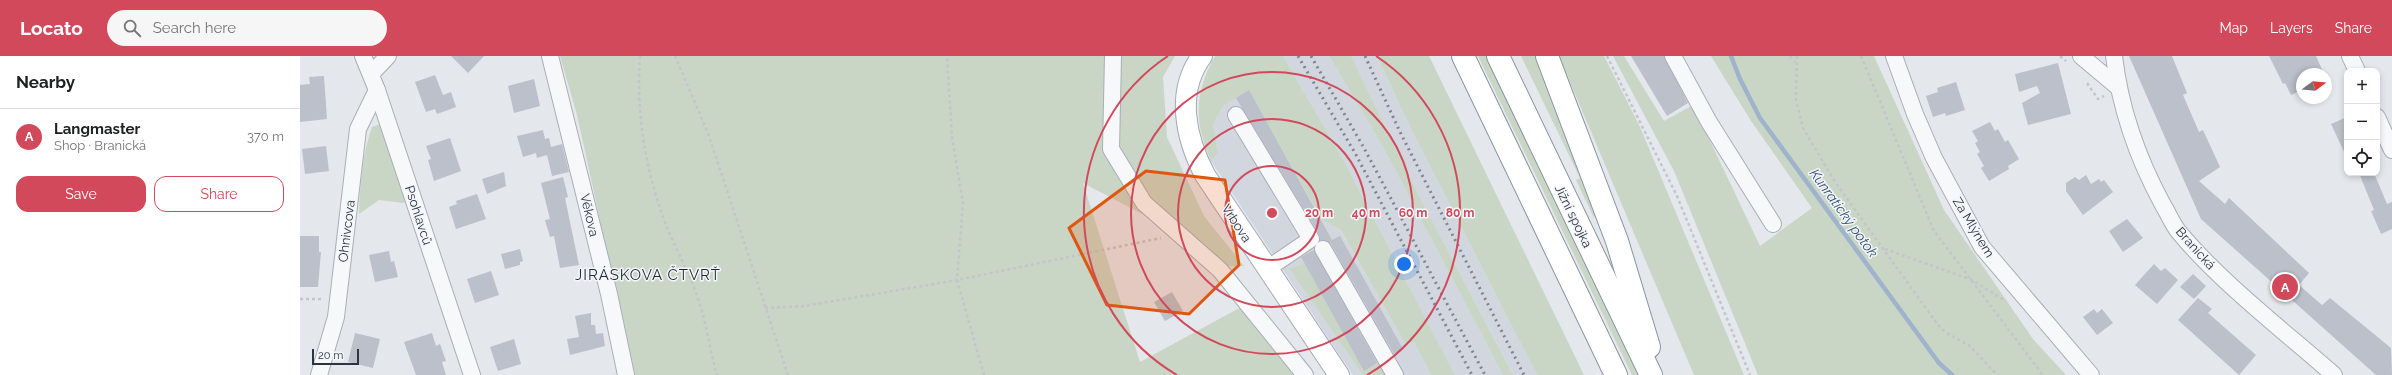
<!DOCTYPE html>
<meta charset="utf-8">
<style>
:root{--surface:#fff;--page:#f6f6f6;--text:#202124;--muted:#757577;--line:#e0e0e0;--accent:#d1495b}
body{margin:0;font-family:Raleway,sans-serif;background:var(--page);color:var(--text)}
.controls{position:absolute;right:12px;top:12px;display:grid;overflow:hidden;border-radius:8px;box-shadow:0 2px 6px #0003}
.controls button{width:36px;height:36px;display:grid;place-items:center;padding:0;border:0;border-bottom:1px solid var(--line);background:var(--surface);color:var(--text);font:20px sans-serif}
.compass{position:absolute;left:1996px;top:12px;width:36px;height:36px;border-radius:50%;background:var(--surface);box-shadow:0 2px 6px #0003;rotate:74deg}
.scale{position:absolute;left:12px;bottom:10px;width:47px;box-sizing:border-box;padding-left:4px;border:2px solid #2b3445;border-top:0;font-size:11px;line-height:14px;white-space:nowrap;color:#2b3445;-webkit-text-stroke:3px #f4f6f9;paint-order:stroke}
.you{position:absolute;left:1104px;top:208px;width:14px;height:14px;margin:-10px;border:3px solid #fff;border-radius:50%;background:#1a73e8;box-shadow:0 0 0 6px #1a73e833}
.badge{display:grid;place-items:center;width:26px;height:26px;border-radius:50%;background:var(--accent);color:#fff;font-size:13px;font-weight:700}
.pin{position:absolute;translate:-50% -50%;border:2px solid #fff;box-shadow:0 1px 4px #0006}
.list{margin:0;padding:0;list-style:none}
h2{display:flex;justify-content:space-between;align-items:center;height:52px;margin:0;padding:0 16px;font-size:17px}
h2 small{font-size:13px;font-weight:400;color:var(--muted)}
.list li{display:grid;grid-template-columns:26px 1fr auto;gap:12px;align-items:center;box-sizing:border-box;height:56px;padding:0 16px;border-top:1px solid var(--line)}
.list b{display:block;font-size:15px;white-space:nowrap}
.list p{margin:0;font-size:13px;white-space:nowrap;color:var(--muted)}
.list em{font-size:13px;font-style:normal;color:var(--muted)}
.actions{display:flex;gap:8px;padding:12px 16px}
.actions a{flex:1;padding:9px 0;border:1px solid var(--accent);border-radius:12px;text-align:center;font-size:14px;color:var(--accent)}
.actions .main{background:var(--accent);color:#fff}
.icon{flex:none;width:22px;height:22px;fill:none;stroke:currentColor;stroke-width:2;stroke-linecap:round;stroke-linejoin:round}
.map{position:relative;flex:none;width:2092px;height:319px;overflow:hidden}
header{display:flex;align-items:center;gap:24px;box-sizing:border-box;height:56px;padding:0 20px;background:var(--accent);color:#fff}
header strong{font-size:19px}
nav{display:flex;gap:22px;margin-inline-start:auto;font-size:14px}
.search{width:280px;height:36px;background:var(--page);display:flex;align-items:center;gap:10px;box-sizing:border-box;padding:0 14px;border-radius:22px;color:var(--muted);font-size:15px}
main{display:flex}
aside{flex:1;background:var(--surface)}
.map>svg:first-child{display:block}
</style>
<header>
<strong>Locato</strong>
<div class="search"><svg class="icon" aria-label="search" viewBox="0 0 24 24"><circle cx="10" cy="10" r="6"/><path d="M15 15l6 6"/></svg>Search here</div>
<nav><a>Map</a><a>Layers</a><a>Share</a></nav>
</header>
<main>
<aside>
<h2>Nearby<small></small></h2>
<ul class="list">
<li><span class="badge">A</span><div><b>Langmaster</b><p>Shop · Branická</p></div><em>370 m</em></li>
</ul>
<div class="actions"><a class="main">Save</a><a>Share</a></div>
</aside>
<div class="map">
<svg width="2092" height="319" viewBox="0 0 2092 319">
<rect width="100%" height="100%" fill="#e4e7ec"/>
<!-- built -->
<g fill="#d2d6de">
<polygon points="983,0 1029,0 1082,89 1203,319 1155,319 1043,103"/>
<polygon points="1051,0 1077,0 1110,71 1237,319 1213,319 1118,138"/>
<polygon points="949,34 1022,164 1039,172 1106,289 1114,286 1131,319 1053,319 911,105 918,97 913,68 924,49"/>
</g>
<!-- green -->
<g fill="#c9d6c5">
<polygon points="260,0 875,0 863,21 867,81 904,160 944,210 908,211 846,160 783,127 840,306 943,250 995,319 334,319 277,59"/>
<path d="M 915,0 L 983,0 L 1043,103 L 1155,319 L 1131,319 L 1114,286 L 1106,289 L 1040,173 L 1022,164 L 949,35 L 924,49 L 913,68 L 918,97 L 911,105 C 894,66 894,37 915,0 Z"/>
<polygon points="1029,0 1051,0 1118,138 1213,319 1203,319 1082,89"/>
<polygon points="1077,0 1129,0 1284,319 1237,319 1110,71"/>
<polygon points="1178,0 1187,0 1340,319 1332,319"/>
<polygon points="1221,0 1237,0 1296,156 1294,162 1276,124 1280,122"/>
<polygon points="1259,0 1304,0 1340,71 1444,319 1394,319"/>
<polygon points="1313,0 1324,0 1364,65 1393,49 1460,190 1512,152 1451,65 1411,0 1574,0 1644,154 1733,283 1766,319 1458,319 1374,115"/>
<path d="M 83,67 L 107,144 L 103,147 L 79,144 L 59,158 C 60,128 62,99 72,71 Z"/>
<polygon points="1004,207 1065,314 1080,306 1085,319 1063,319 990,213"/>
</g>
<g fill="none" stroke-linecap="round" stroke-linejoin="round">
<!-- stream -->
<polyline stroke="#9fb4cc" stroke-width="4.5" points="1431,0 1440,23 1460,62 1639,307 1652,319"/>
</g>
<!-- building -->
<g fill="#bbc0ca">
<polygon points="151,0 184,0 168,17"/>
<polygon points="1331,0 1364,0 1388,47 1367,60"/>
<polygon points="1829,0 1872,0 1887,37 1883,39 1899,76 1903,74 1920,111 1899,125 1925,148 1929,142 2009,217 1999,229 2022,249 2030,242 2091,292 2092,319 2076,319 1901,163"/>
<polygon points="1969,0 2016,0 2024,18 2002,18 2002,34 1991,39 1985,27 1983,28"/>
<polygon points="1758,7 1771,58 1728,69 1722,47 1740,37 1737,30 1719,36 1715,18"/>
<polygon points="135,19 143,39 151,36 156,51 137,58 135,53 126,56 115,26"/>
<polygon points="24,20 27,63 0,66 0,29 10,28 9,21"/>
<polygon points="234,23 240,50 214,57 208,30"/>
<polygon points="1656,26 1665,54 1646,60 1645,57 1633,61 1626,40 1638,36 1637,32"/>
<polygon points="949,34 1032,184 1040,180 1103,293 1094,298 1031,188 1027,185 1020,184 1019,178 936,42"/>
<polygon points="2047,61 2047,102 2031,68"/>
<polygon points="1690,66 1695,75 1698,73 1705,86 1708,84 1719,103 1708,110 1709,113 1689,125 1681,112 1684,110 1677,98 1680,96 1675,87 1678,85 1672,75"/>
<polygon points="243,74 245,83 249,82 251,91 262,88 269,116 252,120 247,99 237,102 236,97 223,101 217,80"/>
<polygon points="150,82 161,115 134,125 128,104 131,103 126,90"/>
<polygon points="26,90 29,115 5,118 2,93"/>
<polygon points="204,116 206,130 187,138 182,123"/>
<polygon points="2059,117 2074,117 2087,148 2092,146 2092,173 2081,178 2071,155 2074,154"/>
<polygon points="1786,119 1791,128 1799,123 1801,126 1804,124 1813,136 1783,159 1766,135 1766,127 1775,121 1779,124"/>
<polygon points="263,121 268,141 265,142 279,209 260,212 254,180 250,181 245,164 250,163 241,127"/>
<polygon points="177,138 186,163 156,173 149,151 157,148 156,145"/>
<polygon points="1827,163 1843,182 1823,196 1809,175"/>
<polygon points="0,180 19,180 19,196 21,196 18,231 0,231"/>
<polygon points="220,193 223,205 220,206 220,209 205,213 201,198"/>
<polygon points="1014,194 1077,307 1064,315 1001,201"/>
<polygon points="89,195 91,206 94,205 98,221 75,226 69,199"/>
<polygon points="1854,208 1861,215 1865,212 1878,224 1857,248 1835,229"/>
<polygon points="191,215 199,239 175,247 167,223"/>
<polygon points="1893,218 1906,230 1894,243 1880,231"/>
<polygon points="872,236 883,255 865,265 854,246"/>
<polygon points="1898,242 1912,253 1908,257 1956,299 1939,319 1878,264"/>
<polygon points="1794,253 1797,257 1802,253 1813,267 1797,279 1783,261"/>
<polygon points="291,257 291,269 295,269 296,278 303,277 305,290 270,299 267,283 279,281 275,260"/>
<polygon points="55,277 80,283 73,312 48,306"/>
<polygon points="132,277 136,290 140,288 146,305 142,306 146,319 116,319 104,286"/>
<polygon points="214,283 221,308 198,315 190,291"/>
</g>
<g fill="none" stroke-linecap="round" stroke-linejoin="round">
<!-- minor casing -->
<g stroke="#a9aeb7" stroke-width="18">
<g id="minor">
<polyline points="63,0 77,34 172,319"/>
<polyline points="250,0 309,238 326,319"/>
<polyline points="813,0 811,93 844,147 920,214 1005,319"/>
<polyline points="1373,0 1409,66 1473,168"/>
<polyline points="1594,0 1615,58 1634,102 1682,191 1791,319"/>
<polyline points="1781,0 1818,31"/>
<path d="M 1814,0 C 1820,52 1838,103 1863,149 C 1868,157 1872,167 1878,175 C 1920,226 1984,275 2034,319"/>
<polyline points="2050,0 2057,15"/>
<polyline points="71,18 88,0"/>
<polyline points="936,59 1011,183 967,213"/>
<polyline points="2077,61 2092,94"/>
<polyline points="1023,193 1095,319"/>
<polyline points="19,319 36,261 58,73 77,34"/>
</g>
</g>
<!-- major casing -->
<g stroke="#a3abb8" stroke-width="22">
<path id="major" d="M 902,0 C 875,36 886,83 905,119 L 1039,319"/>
</g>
<!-- highway casing -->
<g stroke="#8b94a3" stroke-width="24">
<g id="highway">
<polyline points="1163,0 1316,319"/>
<polyline points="1198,0 1351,319"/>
<polyline points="1247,0 1317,185 1349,291"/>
</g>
</g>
<!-- path -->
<g stroke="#c2c5cb" stroke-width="2.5" stroke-dasharray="3 3" stroke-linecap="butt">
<path d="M 340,0 C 336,56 345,111 364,164 C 373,188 386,210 395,234 C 406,262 409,291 417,319"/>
<polyline points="375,0 408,77 488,319"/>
<polyline points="1307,0 1377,140 1450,319"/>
<polyline points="1490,0 1495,6"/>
<polyline points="1497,0 1496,44 1503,72 1535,126 1638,269 1645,276 1670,290 1697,319"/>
<polyline points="1561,0 1634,175 1743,319"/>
<polyline points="1760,0 1766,5"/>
<polyline points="1787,27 1798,43 1804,40"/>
<polyline points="1585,193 1670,223 1706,245"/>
<polyline points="0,243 23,243"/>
<polyline points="465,252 504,250 657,224 663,147 652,81 647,0"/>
<polyline points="684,319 657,224 861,182"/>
</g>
<!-- minor -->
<use href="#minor" stroke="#f7f8fa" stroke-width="16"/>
<!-- major -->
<use href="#major" stroke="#fff" stroke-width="20"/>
<!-- highway -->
<use href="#highway" stroke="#fff" stroke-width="22"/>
<!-- rail -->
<g stroke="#7d8696" stroke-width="3" stroke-dasharray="2 4" stroke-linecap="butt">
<polyline points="998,0 1055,97 1172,319"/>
<polyline points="1011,0 1064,92 1185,319"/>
<polyline points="1065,0 1100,76 1224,319"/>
</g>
</g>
<!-- marked area -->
<path fill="#df570f" fill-opacity="0.2" stroke="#df570f" stroke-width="3" stroke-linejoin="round" d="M 846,115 L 925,124 L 939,209 L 889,258 L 807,249 L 769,172 Z"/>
<!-- distance rings -->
<g fill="none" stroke="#d1495b" stroke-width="2">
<circle cx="972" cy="157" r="47"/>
<circle cx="972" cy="157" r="94"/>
<circle cx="972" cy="157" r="141"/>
<path d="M877 319A188 188 0 0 1 868 0M1076 0A188 188 0 0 1 1067 319"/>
</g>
<g text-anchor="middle" stroke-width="3" stroke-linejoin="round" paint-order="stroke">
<!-- street labels -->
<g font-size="13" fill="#2b3445" stroke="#f4f6f9">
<text transform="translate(119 159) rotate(72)" y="5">Psohlavců</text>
<text transform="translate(290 159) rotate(77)" y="5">Věkova</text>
<text transform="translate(1274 160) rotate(64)" y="5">Jižní spojka</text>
<text transform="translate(937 167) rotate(57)" y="5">Vrbova</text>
<text transform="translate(1674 171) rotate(59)" y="5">Za Mlýnem</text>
<text transform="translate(46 175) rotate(-83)" y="5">Ohnivcova</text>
<text transform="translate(1896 192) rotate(48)" y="5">Branická</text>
</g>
<!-- water labels -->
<g font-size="14" font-style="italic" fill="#34527a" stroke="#f4f6f9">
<text transform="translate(1544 157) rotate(54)" y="5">Kunratický potok</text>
</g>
<!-- quarter labels -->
<g font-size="15" letter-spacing="1" fill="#1d2536" stroke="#f4f6f9">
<text x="348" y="224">JIRÁSKOVA ČTVRŤ</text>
</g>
</g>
<circle cx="972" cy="157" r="6" fill="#d1495b" stroke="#f4f6f9" stroke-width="2"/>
<g font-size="12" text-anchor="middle" font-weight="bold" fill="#d1495b" stroke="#f4f6f9" stroke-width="3" stroke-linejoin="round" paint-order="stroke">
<text x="1019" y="161">20 m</text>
<text x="1066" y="161">40 m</text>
<text x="1113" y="161">60 m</text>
<text x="1160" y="161">80 m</text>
</g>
</svg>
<div class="controls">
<button>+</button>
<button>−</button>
<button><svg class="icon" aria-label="locate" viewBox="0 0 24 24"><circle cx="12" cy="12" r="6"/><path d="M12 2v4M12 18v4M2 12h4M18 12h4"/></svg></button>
</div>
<svg class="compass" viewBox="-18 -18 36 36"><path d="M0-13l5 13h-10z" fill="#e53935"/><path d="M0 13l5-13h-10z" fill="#757577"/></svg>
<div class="scale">20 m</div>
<div class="you"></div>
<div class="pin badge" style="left:1985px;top:231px">A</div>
</div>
</main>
